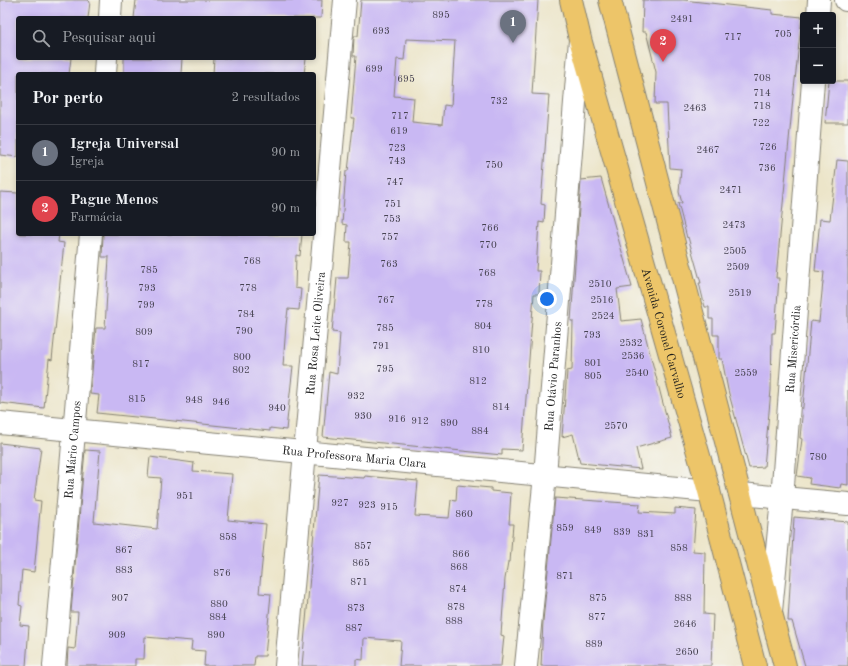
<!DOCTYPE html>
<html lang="pt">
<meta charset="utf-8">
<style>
:root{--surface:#171b24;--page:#242831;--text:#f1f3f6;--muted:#9ea1a6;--line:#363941;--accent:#c8321e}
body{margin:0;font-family:"Old Standard TT",serif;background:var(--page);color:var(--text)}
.controls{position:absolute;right:12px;top:12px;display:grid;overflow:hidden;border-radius:4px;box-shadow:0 2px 6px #0003}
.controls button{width:36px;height:36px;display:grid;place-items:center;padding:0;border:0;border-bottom:1px solid var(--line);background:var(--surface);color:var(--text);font:20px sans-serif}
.you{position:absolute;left:547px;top:299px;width:14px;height:14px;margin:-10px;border:3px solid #fff;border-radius:50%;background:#1a73e8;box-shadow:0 0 0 6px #1a73e833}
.badge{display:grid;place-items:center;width:26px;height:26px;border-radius:50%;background:var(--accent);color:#fff;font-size:13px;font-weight:700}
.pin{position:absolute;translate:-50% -33px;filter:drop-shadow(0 1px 2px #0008)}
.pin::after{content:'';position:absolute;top:21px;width:14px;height:12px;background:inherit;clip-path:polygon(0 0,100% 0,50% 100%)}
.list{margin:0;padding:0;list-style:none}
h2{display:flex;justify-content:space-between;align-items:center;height:52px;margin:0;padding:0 16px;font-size:17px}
h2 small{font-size:13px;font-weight:400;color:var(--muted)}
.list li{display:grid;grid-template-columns:26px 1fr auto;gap:12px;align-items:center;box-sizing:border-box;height:56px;padding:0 16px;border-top:1px solid var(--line)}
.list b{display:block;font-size:15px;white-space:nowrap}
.list p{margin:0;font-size:13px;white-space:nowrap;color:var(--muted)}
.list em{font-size:13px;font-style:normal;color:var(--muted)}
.icon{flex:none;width:22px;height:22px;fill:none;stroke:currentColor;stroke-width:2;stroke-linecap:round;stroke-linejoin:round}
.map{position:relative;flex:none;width:848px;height:666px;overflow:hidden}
.search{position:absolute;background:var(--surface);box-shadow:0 2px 6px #0003;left:16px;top:16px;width:300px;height:44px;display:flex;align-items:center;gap:10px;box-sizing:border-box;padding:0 14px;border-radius:4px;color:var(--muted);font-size:15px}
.panel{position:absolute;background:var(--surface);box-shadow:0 2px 6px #0003;left:16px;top:72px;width:300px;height:164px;border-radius:4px}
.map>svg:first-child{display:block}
</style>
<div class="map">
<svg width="848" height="666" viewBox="0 0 848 666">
<rect width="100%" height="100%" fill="#f6f6f2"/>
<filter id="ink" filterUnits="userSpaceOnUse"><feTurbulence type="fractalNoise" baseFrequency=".025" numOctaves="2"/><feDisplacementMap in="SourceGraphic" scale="8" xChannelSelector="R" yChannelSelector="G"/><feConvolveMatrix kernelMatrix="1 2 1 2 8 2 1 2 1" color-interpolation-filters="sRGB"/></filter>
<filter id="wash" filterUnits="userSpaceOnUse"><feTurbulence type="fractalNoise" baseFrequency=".012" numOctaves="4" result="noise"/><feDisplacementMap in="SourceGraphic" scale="16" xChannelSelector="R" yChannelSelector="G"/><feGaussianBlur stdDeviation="0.9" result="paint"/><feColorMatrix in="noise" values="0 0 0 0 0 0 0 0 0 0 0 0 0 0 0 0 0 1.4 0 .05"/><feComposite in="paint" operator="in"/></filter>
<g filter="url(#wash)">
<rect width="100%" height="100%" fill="#ece5c9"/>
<g id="blocks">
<!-- building -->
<g fill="#c9b8f3" fill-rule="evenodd">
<polygon points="0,0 88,0 90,2 88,18 18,18 18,58 71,58 69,74 18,74 18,157 0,155"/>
<polygon points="136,0 322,0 321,18 134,18"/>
<path d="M 361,0 L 538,0 L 532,94 L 549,95 L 541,204 L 545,205 L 544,223 L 539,222 L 536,271 L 540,271 L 539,294 L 534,294 L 522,450 L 502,449 L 502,455 L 323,437 L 329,372 L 337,374 L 340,333 L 332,332 L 337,278 L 348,278 L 351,242 L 346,242 L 347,225 L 342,224 L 346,171 L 348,171 L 354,118 L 351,118 L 356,56 L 353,56 L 354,36 L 358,36 ZM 406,39 L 455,41 L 451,106 L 444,105 L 442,125 L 412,122 L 414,98 L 394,96 L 397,59 L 404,60 Z"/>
<polygon points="643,0 683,0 772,10 772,14 802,17 793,98 776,278 779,278 775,333 772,333 771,390 764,467 749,468 728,390 722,359 719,359 719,335 713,335 713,319 709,319 709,307 705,307 699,283 701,283 688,237 687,238 678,203 682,203 679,192 681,169 670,168 667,104 655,104 656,72 646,32 642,32"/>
<polygon points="124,58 182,58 181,74 124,74"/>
<polygon points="214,58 306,58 304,74 213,74"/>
<polygon points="829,81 848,81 848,123 825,123"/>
<polygon points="837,160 848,161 848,485 841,484 840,488 809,484 810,478 797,476 802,439 800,438 811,321 819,322 824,272 815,271 820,219 830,220"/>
<polygon points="601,178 632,287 617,289 621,321 641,319 672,438 636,448 641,469 580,463 573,434 562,437 567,371 572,370 573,321 571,321 581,180"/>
<polygon points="0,192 18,193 18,234 59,234 58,242 64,243 52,360 49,359 44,408 0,403"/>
<polygon points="103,234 302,234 300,256 296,255 295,288 301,289 299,310 288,309 286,325 283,366 293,366 286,430 270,428 270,431 97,413 99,395 90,394 96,328 105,328 109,257 102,257"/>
<polygon points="0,443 41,448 34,500 41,501 34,572 22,570 19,605 22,606 20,625 29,626 26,666 0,666"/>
<polygon points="85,450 100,451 94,522 157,529 161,478 148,477 150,457 194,463 193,471 232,474 228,520 266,524 259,593 271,594 265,656 255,656 254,666 204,666 205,651 191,650 192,641 145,637 144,659 135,659 135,666 67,666 68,648 75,649 78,612 71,612"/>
<polygon points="319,475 364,478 365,476 418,481 415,516 449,518 451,500 456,501 457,485 491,488 491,491 511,493 509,524 513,524 510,562 508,562 505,579 501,635 504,636 501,666 399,666 401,641 364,638 363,660 356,659 356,666 302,666"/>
<polygon points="555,498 640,504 639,512 675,514 675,508 696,510 693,551 705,552 704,614 713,615 711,666 541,666 543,621"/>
<polygon points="794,517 848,522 848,666 805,666 792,621 788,621"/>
</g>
</g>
</g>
<g filter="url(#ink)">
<use href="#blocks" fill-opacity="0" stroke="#848072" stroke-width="1"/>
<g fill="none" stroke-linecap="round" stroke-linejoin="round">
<!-- minor casing -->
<g stroke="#848072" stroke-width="24">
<g id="minor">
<polyline points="818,15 819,0"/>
<polyline points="110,18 111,0"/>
<polyline points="105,74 106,58"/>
<path id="s1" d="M 0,423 L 709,491"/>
<polyline points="741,494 848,504"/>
<path id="s2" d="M 771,611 L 782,499 L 813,81"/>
<path id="s3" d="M 54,666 L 91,234"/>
<path id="s4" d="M 286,666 L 345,0"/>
<path id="s5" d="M 526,666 L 545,475 L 580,40"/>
</g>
</g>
<!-- tertiary casing -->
<g stroke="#848072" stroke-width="24">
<polyline id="tertiary" points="846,0 848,0"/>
</g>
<!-- primary casing -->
<g stroke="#848072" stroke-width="24">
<g id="primary">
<path id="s6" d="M 571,0 L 580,39 L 709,491 L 755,666"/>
<polyline points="610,0 785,666"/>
</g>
</g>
<!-- minor -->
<use href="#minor" stroke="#fff" stroke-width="22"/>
<!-- tertiary -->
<use href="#tertiary" stroke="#fff" stroke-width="22"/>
<!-- primary -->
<use href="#primary" stroke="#edc569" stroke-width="22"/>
</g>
</g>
<g text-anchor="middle" stroke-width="3" stroke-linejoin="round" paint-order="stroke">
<!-- number labels -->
<g font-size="10" fill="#474352">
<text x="441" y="18">895</text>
<text x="682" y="22">2491</text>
<text x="381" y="34">693</text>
<text x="783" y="37">705</text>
<text x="733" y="40">717</text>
<text x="374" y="72">699</text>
<text x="762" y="81">708</text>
<text x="406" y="82">695</text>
<text x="762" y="96">714</text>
<text x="499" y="104">732</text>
<text x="762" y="109">718</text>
<text x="695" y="111">2463</text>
<text x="400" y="119">717</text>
<text x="761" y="126">722</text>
<text x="399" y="134">619</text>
<text x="768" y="150">726</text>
<text x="397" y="151">723</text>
<text x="708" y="153">2467</text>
<text x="397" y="164">743</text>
<text x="494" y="168">750</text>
<text x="767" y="171">736</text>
<text x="395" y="185">747</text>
<text x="731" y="193">2471</text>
<text x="393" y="207">751</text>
<text x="392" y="222">753</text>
<text x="734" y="228">2473</text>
<text x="490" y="231">766</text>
<text x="390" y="240">757</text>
<text x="488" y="248">770</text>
<text x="735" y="254">2505</text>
<text x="252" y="264">768</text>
<text x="389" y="267">763</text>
<text x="738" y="270">2509</text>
<text x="149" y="273">785</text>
<text x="487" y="276">768</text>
<text x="600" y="287">2510</text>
<text x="147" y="291">793</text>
<text x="248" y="291">778</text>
<text x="740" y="296">2519</text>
<text x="386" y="303">767</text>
<text x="602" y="303">2516</text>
<text x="484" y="307">778</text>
<text x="146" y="308">799</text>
<text x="246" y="317">784</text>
<text x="603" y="319">2524</text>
<text x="483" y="329">804</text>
<text x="385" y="331">785</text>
<text x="244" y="334">790</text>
<text x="144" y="335">809</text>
<text x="592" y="338">793</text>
<text x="631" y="346">2532</text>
<text x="381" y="349">791</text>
<text x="481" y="353">810</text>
<text x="633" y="359">2536</text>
<text x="242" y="360">800</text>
<text x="593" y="366">801</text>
<text x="141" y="367">817</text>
<text x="385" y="372">795</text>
<text x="241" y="373">802</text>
<text x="637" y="376">2540</text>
<text x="746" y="376">2559</text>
<text x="593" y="379">805</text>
<text x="478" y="384">812</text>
<text x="356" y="399">932</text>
<text x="137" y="402">815</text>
<text x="194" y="403">948</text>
<text x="221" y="405">946</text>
<text x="501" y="410">814</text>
<text x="277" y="411">940</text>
<text x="363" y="419">930</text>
<text x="397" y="422">916</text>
<text x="420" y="424">912</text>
<text x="449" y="426">890</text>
<text x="616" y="429">2570</text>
<text x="480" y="434">884</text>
<text x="818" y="460">780</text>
<text x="185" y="499">951</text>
<text x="340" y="506">927</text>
<text x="367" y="508">923</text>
<text x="389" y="510">915</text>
<text x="464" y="517">860</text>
<text x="565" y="531">859</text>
<text x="593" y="533">849</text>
<text x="622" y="535">839</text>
<text x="646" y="537">831</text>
<text x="228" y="540">858</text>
<text x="363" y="549">857</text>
<text x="679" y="551">858</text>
<text x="124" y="553">867</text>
<text x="461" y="557">866</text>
<text x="361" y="566">865</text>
<text x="459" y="570">868</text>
<text x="124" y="573">883</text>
<text x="222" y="576">876</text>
<text x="565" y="579">871</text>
<text x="359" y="585">871</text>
<text x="458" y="592">874</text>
<text x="120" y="601">907</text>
<text x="598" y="601">875</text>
<text x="683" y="601">888</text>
<text x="219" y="607">880</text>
<text x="456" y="610">878</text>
<text x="356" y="611">873</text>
<text x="218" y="620">884</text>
<text x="597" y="620">877</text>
<text x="454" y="624">888</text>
<text x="685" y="627">2646</text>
<text x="354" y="631">887</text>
<text x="117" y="638">909</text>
<text x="216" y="638">890</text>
<text x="594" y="647">889</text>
<text x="687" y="655">2650</text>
</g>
<!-- street labels -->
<g font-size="12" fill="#1c1c1c" stroke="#f6f6f2">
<text dy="4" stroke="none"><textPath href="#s4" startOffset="334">Rua Rosa Leite Oliveira</textPath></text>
<text dy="4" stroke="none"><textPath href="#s6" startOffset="346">Avenida Coronel Carvalho</textPath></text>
<text dy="4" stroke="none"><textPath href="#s2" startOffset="263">Rua Misericórdia</textPath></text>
<text dy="4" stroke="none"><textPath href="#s5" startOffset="291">Rua Otávio Paranhos</textPath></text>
<text dy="4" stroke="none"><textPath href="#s3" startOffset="217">Rua Mário Campos</textPath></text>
<text dy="4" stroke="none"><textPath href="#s1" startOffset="356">Rua Professora Maria Clara</textPath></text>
</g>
</g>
</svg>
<div class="controls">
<button>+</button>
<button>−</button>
</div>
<div class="you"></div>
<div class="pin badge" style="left:513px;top:43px;background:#6b7280">1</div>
<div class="pin badge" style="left:663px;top:62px;background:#e0444e">2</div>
<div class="search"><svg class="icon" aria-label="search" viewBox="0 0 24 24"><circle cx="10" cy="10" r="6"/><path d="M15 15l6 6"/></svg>Pesquisar aqui</div>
<section class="panel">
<h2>Por perto<small>2 resultados</small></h2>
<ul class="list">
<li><span class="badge" style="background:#6b7280">1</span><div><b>Igreja Universal</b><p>Igreja</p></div><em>90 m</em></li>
<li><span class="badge" style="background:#e0444e">2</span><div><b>Pague Menos</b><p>Farmácia</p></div><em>90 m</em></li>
</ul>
</section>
</div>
